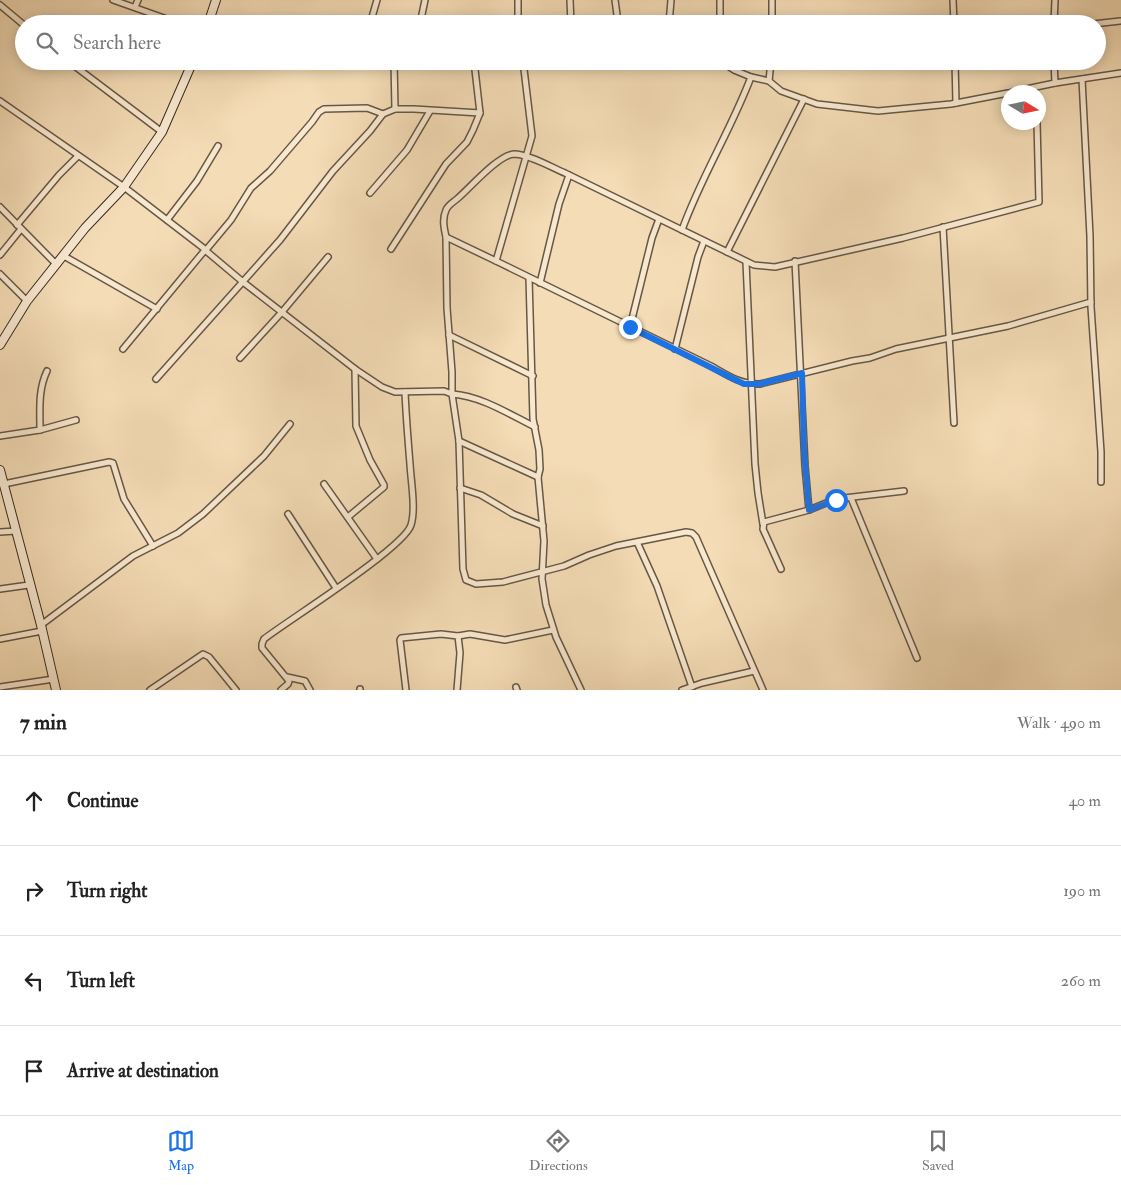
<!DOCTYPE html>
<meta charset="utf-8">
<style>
:root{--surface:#fff;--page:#f2f2f2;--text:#222;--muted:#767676;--line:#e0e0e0;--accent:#1a73e8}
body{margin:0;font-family:"IM FELL Double Pica",serif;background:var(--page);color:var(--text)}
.compass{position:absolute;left:1001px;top:85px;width:45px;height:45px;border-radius:50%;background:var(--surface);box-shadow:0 2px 12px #0003;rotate:100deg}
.stop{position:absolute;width:15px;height:15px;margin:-11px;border:4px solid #1a73e8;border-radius:50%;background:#fff}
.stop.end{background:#1a73e8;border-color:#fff;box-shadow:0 1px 5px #0008}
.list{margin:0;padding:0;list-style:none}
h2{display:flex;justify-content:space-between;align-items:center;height:65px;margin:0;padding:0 20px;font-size:21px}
h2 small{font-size:16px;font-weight:400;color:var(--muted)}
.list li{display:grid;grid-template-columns:32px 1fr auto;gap:15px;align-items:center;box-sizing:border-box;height:90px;padding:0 20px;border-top:1px solid var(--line)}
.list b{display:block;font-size:19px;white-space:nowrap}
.list em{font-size:16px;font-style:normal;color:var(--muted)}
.icon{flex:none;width:28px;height:28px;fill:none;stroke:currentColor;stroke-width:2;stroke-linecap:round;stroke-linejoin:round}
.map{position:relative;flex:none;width:1121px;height:690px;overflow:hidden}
.search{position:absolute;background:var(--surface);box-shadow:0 2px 12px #0003;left:15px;right:15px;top:15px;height:55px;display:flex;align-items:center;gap:12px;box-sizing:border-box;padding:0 18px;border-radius:28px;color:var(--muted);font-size:19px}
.sheet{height:425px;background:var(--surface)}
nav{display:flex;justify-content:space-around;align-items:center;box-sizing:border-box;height:70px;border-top:1px solid var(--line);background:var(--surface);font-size:14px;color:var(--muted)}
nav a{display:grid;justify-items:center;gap:2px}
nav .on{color:var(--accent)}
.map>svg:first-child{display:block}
</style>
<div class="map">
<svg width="1121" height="690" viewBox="0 0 1121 690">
<rect width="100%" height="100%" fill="#f4dcb6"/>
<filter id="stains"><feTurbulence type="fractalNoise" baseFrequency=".004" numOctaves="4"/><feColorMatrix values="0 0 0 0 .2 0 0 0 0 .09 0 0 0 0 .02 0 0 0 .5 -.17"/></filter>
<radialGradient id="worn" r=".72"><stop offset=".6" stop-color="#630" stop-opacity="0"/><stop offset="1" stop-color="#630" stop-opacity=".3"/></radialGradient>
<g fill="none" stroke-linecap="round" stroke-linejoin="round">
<!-- street casing -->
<g stroke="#675745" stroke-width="8">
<g id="street">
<polyline points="113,0 181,24"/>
<polyline points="518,0 518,24"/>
<polyline points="570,0 571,24"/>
<polyline points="615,0 617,15 616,24"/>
<polyline points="720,0 720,24"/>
<polyline points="953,0 954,24"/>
<polyline points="0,5 24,25"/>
<polyline points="135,7 138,0"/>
<polyline points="370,24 377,0"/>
<polyline points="420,24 425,0"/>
<polyline points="669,24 671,0"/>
<polyline points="772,24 772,0"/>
<polyline points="1054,24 1055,0"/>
<polyline points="1093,24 1120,21"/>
<polyline points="68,61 162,132"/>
<polyline points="394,61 395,109"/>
<polyline points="720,61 734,70 751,77 769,81 781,91 817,104 878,111 951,104 1008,93"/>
<polyline points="955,61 956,103"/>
<polyline points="1054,61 1055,83"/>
<polyline points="1082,79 1090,236 1091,307 1101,452 1101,482"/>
<polyline points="769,81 771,61"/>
<polyline points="1012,92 1055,83 1121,73"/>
<polyline points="0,101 124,187 206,250 205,250 243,282 355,369 382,387 395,392 444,391 452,394 452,372 447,308 446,237 496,261 532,136 523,61"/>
<polyline points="370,193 407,150 430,111"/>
<polyline points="0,207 56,264"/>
<polyline points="167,220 197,181 218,146"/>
<polyline points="17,225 59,175 78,156"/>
<polyline points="943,227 954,423"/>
<path d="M 682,230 C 701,177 731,130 751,77"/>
<path d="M 446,237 C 444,228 442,219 446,210 C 448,205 452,203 457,199 C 469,189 498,155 514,154 C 528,154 551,167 565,173 L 754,265 L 775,267 L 903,238 L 1039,202 L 1037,122"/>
<polyline points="391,249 446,164 467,142 473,130 480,113 474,61"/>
<polyline points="206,250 231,220 251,188 270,171 312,122 319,112 324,109 367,108 383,114 395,109 414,109 480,113"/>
<polyline points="727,252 804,99"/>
<polyline points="0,255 21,229"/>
<polyline points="64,256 157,309"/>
<path d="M 496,261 L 711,366 C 727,375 741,385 760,384 L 852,361 L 870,358 L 896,349 L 1008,326 L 1091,302"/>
<polyline points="795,261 805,466 809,510"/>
<polyline points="746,262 755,464 758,493 763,524"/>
<polyline points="0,274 27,301"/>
<polyline points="529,278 533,419 539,450 540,469 538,477 544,541 542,579 546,605 556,637 581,690"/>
<polyline points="540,283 559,204 569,175"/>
<polyline points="630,327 652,238 659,219"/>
<polyline points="449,335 533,376"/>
<polyline points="123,349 205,250"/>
<polyline points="675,349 698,257 704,241"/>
<polyline points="240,358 282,312 328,257"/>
<polyline points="156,379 280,240 333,171 370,131 383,114"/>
<path d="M 535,427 C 509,414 481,396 452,394 L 459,441 L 463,569 L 466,580 L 476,584 L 503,582 L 564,566 L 589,555 L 616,546 L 686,532 L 692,533 L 696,537 L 763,690"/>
<polyline points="40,430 76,420"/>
<path d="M 0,436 L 40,430 C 40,409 38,390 47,371"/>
<polyline points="459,441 538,477"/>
<polyline points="4,484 109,462 113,463 124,499 153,546"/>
<polyline points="324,484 377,559"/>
<polyline points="460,488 481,495 513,514 543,526"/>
<polyline points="851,498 917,658"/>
<polyline points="288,514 336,588"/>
<polyline points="348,517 384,487 384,485 370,460 356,426 355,369"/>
<polyline points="0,532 16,531"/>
<polyline points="637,542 657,586 692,687"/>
<polyline points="781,569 763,529 764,522 809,510 836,499 904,491"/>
<polyline points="0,589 29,585"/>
<polyline points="41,625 133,556 178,533 203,514 264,456 290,424"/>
<polyline points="458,636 470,634 505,640 553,630"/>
<polyline points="0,639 42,631"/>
<polyline points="287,677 305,681 310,690"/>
<polyline points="0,687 54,679"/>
<polyline points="516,687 517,690"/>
<polyline points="360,689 360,690"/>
<polyline points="150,690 203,654 209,657 236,690"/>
<path d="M 281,690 L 288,684 L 289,681 L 262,648 L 262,644 L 264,639 C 290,619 404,548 411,525 C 416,509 411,482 410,464 C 408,440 406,416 405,392"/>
<polyline points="406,690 400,640 401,638 441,634 458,636 460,653 457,690"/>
<polyline points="682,690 702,683 754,671"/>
</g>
</g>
<!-- secondary casing -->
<g stroke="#382b1f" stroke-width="10">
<g id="secondary">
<polyline points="208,24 216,0"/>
<polyline points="0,345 27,301 85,228 124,187 162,132 193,61"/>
<polyline points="0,470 41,625 56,690"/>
</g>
</g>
<!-- street -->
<use href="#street" stroke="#f8e8d0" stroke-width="5"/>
<!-- secondary -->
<use href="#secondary" stroke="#f8e8d0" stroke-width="8"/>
</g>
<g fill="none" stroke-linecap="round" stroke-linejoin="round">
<!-- route -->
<polyline stroke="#1a73e8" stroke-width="6" points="630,327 744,384 760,384 802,373 804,451 809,510 836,500"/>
</g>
<rect width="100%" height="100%" filter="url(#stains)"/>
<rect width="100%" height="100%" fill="url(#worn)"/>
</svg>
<svg class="compass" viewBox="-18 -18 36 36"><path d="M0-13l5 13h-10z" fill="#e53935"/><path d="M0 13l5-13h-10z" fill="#767676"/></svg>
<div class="stop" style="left:836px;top:500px"></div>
<div class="stop end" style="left:630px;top:327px"></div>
<div class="search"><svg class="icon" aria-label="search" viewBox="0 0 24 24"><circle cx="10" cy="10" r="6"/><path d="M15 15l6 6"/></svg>Search here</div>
</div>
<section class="sheet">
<h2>7 min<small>Walk · 490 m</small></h2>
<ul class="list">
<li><svg class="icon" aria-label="ahead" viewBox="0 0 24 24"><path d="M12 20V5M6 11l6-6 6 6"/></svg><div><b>Continue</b></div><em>40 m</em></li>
<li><svg class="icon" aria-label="right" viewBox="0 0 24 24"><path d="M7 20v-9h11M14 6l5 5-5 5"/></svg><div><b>Turn right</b></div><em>190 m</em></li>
<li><svg class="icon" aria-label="left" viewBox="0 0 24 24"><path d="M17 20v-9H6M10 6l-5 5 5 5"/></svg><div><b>Turn left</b></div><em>260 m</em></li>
<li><svg class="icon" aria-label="arrive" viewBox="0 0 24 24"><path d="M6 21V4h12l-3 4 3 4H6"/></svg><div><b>Arrive at destination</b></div></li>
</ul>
</section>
<nav>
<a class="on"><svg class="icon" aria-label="map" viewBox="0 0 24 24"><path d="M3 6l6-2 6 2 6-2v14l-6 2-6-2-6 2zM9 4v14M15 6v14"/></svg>Map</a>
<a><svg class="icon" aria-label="directions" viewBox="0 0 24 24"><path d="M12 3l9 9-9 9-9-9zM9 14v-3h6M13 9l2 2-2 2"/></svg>Directions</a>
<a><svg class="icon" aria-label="saved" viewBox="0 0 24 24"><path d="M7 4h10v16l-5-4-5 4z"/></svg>Saved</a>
</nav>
